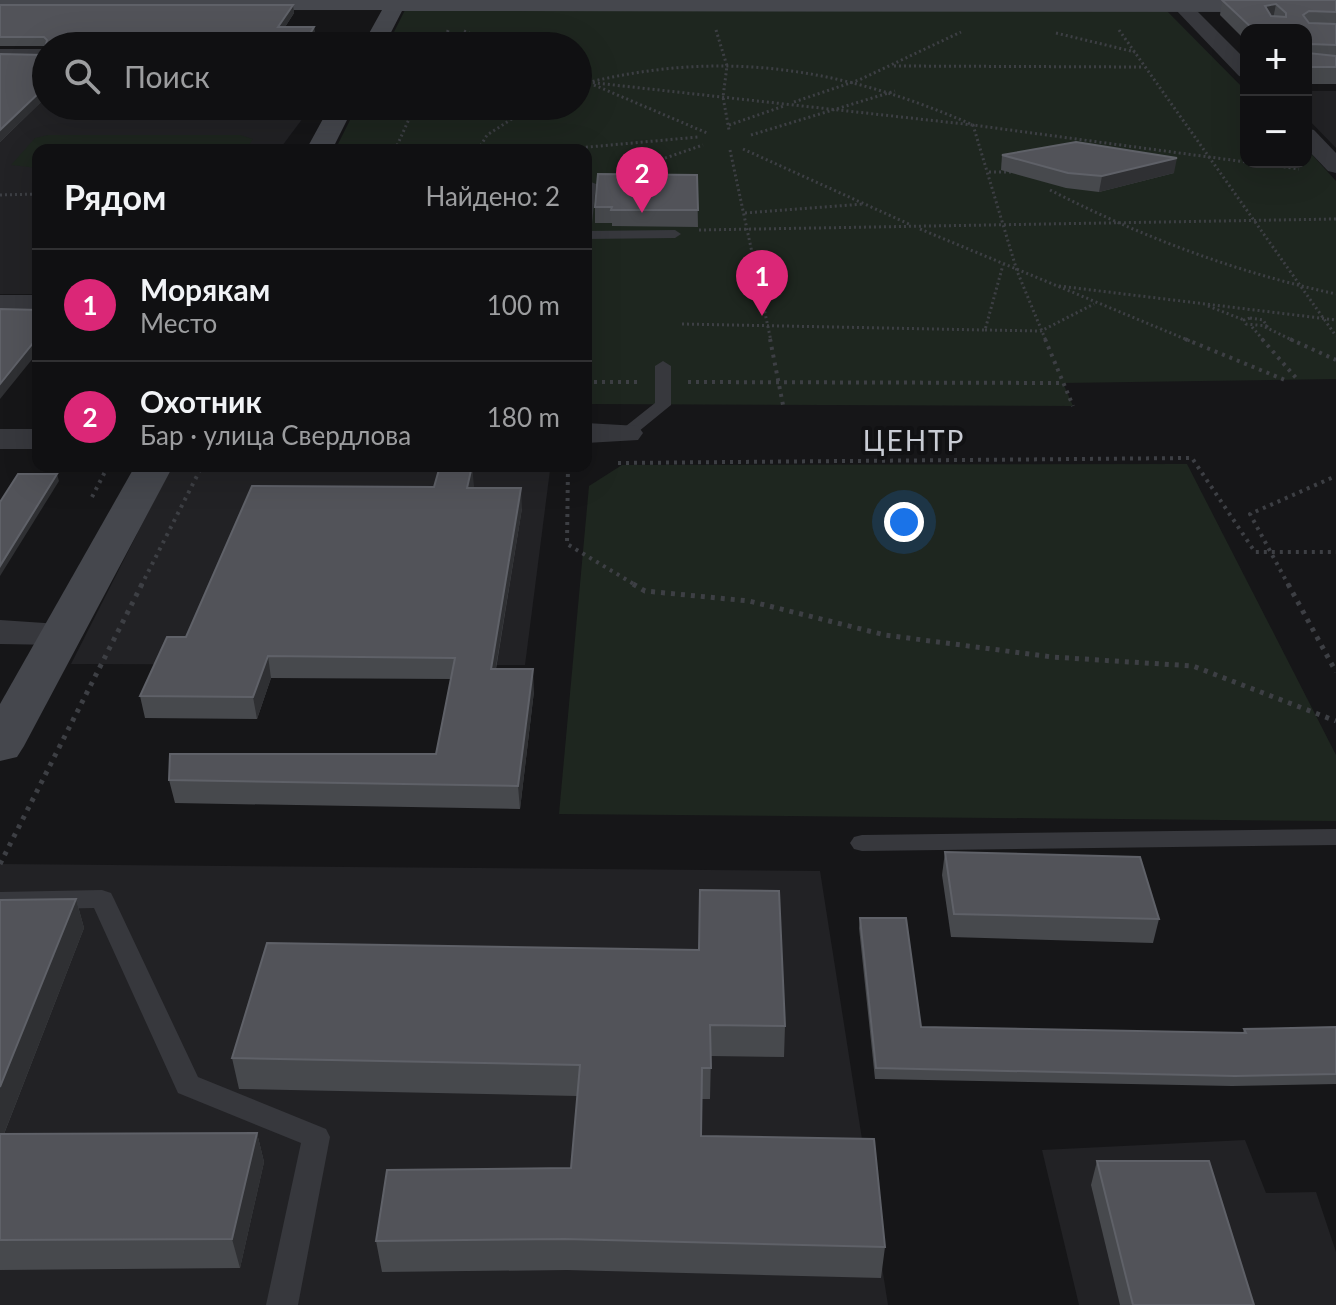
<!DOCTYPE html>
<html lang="ru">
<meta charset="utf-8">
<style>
:root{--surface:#101012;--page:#19191b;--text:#f1f3f6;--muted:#9c9d9f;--line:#303032;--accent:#db2777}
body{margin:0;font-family:Lato,sans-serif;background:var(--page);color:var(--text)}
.controls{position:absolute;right:24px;top:24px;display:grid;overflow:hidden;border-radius:16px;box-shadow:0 8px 32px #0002}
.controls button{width:72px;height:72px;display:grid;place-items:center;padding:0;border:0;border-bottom:2px solid var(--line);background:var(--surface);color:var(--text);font:40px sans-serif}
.you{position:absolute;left:904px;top:522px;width:28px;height:28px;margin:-20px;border:6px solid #fff;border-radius:50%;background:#1a73e8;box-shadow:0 0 0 12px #1a73e833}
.badge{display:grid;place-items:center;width:52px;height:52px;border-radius:50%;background:var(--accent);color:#fff;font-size:26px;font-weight:700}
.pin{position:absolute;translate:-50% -66px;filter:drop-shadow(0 2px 4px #0008)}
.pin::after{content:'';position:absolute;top:42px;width:28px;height:24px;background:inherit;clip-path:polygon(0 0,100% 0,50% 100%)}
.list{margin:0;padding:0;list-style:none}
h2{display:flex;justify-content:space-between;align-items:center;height:104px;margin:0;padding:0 32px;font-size:34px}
h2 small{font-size:26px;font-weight:400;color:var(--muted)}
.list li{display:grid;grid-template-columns:52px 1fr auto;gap:24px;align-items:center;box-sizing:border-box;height:112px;padding:0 32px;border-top:2px solid var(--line)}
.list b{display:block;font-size:30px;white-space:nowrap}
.list p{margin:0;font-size:26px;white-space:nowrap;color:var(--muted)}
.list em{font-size:26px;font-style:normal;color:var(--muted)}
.icon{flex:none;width:44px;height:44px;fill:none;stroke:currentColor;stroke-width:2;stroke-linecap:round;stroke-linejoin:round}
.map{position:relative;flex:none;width:1336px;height:1305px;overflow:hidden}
.search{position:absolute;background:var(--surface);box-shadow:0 8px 32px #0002;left:32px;top:32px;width:560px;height:88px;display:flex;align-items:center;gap:20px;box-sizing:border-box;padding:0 28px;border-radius:44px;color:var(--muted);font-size:30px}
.panel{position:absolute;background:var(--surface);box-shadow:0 8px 32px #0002;left:32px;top:144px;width:560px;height:328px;border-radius:16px}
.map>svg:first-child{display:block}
</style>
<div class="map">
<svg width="1336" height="1305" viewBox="0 0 1336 1305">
<rect width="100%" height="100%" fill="#161618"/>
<!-- built -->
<g fill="#222225">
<polygon points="0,54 46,54 46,106 312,106 279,150 38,150 38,294 0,294"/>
<polygon points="1306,91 1336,91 1336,148 1306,117"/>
<polygon points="170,469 550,470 525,665 71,664"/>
<polygon points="0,864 820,871 888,1305 0,1305"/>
<polygon points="1245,1140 1266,1193 1316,1192 1336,1252 1336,1305 1079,1305 1042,1150"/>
</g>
<!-- green -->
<g fill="#1e261f">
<polygon points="406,8 1166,10 1246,91 1246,162 1306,162 1306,148 1336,181 1336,379 1063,383 1073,406 586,404 586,150 335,150 357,106 578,106 578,46 387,46"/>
<polygon points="48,135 240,135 253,139 246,150 38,150 38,168 11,165 35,138"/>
<polygon points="1187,464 1336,755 1336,821 559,814 589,486 622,465"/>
</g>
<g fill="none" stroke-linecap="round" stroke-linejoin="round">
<!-- path-far2 -->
<g stroke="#3d3f44" stroke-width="3" stroke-dasharray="2 3" stroke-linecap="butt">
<polyline points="716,30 727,66 723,97 729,130"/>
<polyline points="1119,30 1336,336"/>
<polyline points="464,31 500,46"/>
<polyline points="1056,33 1135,52"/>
<polyline points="442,46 449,28"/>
<polyline points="894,66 1144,67"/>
<polyline points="578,81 973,125 1246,162"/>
<path d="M 578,85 C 720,48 840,67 973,125 L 1017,271 L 1046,341"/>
<polyline points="594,85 707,133"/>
<polyline points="794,102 859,80 961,32"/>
<polyline points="729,125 784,106"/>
<polyline points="751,135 895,91"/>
<polyline points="743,149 911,225"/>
<polyline points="395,150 415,106"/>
<polyline points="478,150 487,135 532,106"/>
<polyline points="556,150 698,137"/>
<polyline points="730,150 771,341"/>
<polyline points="1249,162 1299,169"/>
<polyline points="989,172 1012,172"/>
<polyline points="613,176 703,145"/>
<path d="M 1050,190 C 1142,237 1235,272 1336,294"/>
<polyline points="0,195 38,194"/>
<polyline points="745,213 864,204"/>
<polyline points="920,229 1190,341"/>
<polyline points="699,230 1336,219"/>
<polyline points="1059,286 1336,320"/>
<polyline points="1208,306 1244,320"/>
<polygon points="1250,318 1263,320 1267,326 1246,324 1244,320"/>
<polyline points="682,324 985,330 1003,265"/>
<polyline points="1252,327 1264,341"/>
<polyline points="1265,327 1294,341"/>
<polyline points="985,330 1041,331 1094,304"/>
</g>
<!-- path-far1 -->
<g stroke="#3d3f44" stroke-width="4" stroke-dasharray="3 5" stroke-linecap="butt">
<polyline points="770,339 783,405"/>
<polyline points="1045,339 1073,406"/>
<polyline points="1185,339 1285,380"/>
<polyline points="1262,339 1297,379"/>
<polyline points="1290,339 1336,360"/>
<polyline points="586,382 638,382"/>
<polyline points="688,382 1063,383"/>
<polyline points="618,463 1192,458 1255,552 1336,552"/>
<polyline points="568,466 567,544 637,586"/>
<polyline points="202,467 281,466"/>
<polyline points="92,497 108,466"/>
<polyline points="141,586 202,466"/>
<polyline points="1289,586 1250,514 1336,476"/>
</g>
<!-- path -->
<g stroke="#3d3f44" stroke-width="5" stroke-dasharray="4 6" stroke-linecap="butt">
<polyline points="633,584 645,591 749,601 885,635 1052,657 1193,666 1336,721"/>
<polyline points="1288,584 1336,672"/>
<polyline points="0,864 142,584"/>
</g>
<!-- lane -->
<g fill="#37383d" fill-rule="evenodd">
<polygon points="586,180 596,184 592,224 586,228"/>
<polygon points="586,231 675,230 681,234 675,238 586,239"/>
<polygon points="663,361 671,366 671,405 633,436 621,436 621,430 655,403 655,366"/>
<polygon points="1336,829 1336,845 862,851 854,849 850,843 854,837 862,835"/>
<polygon points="102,890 111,893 114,899 198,1077 326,1129 330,1137 298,1305 266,1305 301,1143 178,1093 94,908 0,910 0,892"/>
</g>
<!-- street -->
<g fill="#37383d" fill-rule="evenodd">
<polygon points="1182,1 1188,2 1246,60 1246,78 1239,76 1176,10 1173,6"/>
<rect x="0" y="49" width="46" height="12"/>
<polygon points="1306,128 1314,130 1336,153 1336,173 1328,171 1306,148"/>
<rect x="0" y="295" width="38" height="16"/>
<polygon points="586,423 638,426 643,433 638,440 586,443"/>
<rect x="0" y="429" width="38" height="20"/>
<polygon points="0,620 74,625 80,633 74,641 60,645 0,644"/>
</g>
<!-- secondary -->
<g fill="#45474d" fill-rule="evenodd">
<polygon points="0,0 1336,0 1336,12 402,11 384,46 362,46 382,10 0,10"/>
<polygon points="330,106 354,106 332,150 306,150"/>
<polygon points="135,466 173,466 24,746 17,757 0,761 0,704"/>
</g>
</g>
<!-- wall -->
<g fill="#47494d">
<polygon points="1222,0 1336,0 1336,84 1306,84 1306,30 1246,30 1246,41 1220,15"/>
<polygon points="0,5 293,5 294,13 285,27 314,27 315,36 46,46 46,99 44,99 0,142 0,54 44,55 46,46 0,46"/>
<polygon points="1002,155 1174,173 1099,192 1066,188 1001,170"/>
<polygon points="697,175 698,227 612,226 612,223 595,223 595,207"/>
<polygon points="472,466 473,488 522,508 496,669 534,691 520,809 175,803 169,780 436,754 451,679 271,678 257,719 145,718 140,696 434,487"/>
<polygon points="945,852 1159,919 1153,943 951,937 942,875"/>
<polygon points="76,899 84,928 4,1134 257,1133 264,1162 240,1268 0,1270 0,900"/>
<polygon points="860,918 921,1027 1243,1033 1244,1029 1336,1027 1336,1084 1232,1086 875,1079 859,928"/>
<polygon points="267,943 785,1026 784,1057 711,1056 710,1099 702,1099 701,1136 885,1247 881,1278 567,1270 382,1272 376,1241 571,1168 577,1096 239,1089 232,1058"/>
<polygon points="1097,1161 1254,1305 1120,1305 1091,1185"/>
</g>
<!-- shaded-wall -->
<g fill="#2f3033">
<polygon points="1276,4 1273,19 1262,20 1265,6"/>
<polygon points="293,5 294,13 280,35 278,27"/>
<polygon points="314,27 315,36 309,46 303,46"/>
<polygon points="42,90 44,99 0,142 0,130"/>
<polygon points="1177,158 1174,173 1099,192 1102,176"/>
<polygon points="38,337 38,352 0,399 0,384"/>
<polygon points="472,466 474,486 469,508 467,488"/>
<polygon points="57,474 59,481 0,576 0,566"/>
<polygon points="521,488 522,508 492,691 491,669"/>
<polygon points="268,656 271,678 257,719 253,697"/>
<polygon points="533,669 534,691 520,809 518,786"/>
<polygon points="76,899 84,928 0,1144 0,1087"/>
<polygon points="257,1133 264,1162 240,1268 232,1239"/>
</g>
<!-- building -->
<g fill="#525359" stroke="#5f6168" stroke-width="2" fill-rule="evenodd">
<path d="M 1222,0 L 1336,0 L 1336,12 L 1309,11 L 1303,15 L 1309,23 L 1336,24 L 1336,45 L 1310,44 L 1307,53 L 1336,56 L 1336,67 L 1306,67 L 1306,30 L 1254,30 ZM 1276,4 L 1286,13 L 1286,17 L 1271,16 L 1265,6 Z"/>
<polygon points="0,5 293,5 278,27 314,27 303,46 46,46 46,90 42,90 0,130 0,54 44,55 47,40 44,37 0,37"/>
<polygon points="1076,142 1177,158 1102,176 1068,173 1002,155"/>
<polygon points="598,174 697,175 698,210 611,210 612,207 595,207"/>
<polygon points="0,309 38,310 38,337 0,384"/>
<polygon points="440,466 472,466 467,488 521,488 491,669 533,669 518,786 169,780 170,754 436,754 455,658 268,656 253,697 140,696 167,637 186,637 252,486 434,487"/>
<polygon points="18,474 57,474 0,566 0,502"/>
<polygon points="945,852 1140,857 1159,919 954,914"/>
<polygon points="700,890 779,891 785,1026 710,1025 711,1068 702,1068 701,1136 874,1139 885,1247 565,1239 376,1241 387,1170 571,1168 580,1065 232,1058 267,943 699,950"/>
<polygon points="76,899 0,1087 0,900"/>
<polygon points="860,918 906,918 921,1027 1246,1033 1244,1029 1336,1027 1336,1074 1235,1076 876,1068"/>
<polygon points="257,1133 232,1239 0,1240 0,1134"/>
<polygon points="1097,1161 1209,1161 1254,1305 1133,1305"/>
</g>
<g text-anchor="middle" stroke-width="8" stroke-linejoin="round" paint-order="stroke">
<!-- neighbourhood labels -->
<g font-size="28" letter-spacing="2" fill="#c9ccd4" stroke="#111113">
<text x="914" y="451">ЦЕНТР</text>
</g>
</g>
</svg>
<div class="controls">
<button>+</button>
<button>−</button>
</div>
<div class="you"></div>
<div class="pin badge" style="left:762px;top:316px">1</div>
<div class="pin badge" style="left:642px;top:213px">2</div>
<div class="search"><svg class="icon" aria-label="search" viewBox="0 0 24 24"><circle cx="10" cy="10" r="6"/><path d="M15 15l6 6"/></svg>Поиск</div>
<section class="panel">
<h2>Рядом<small>Найдено: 2</small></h2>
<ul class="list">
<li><span class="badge">1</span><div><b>Морякам</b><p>Место</p></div><em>100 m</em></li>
<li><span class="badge">2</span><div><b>Охотник</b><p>Бар · улица Свердлова</p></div><em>180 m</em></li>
</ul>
</section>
</div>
